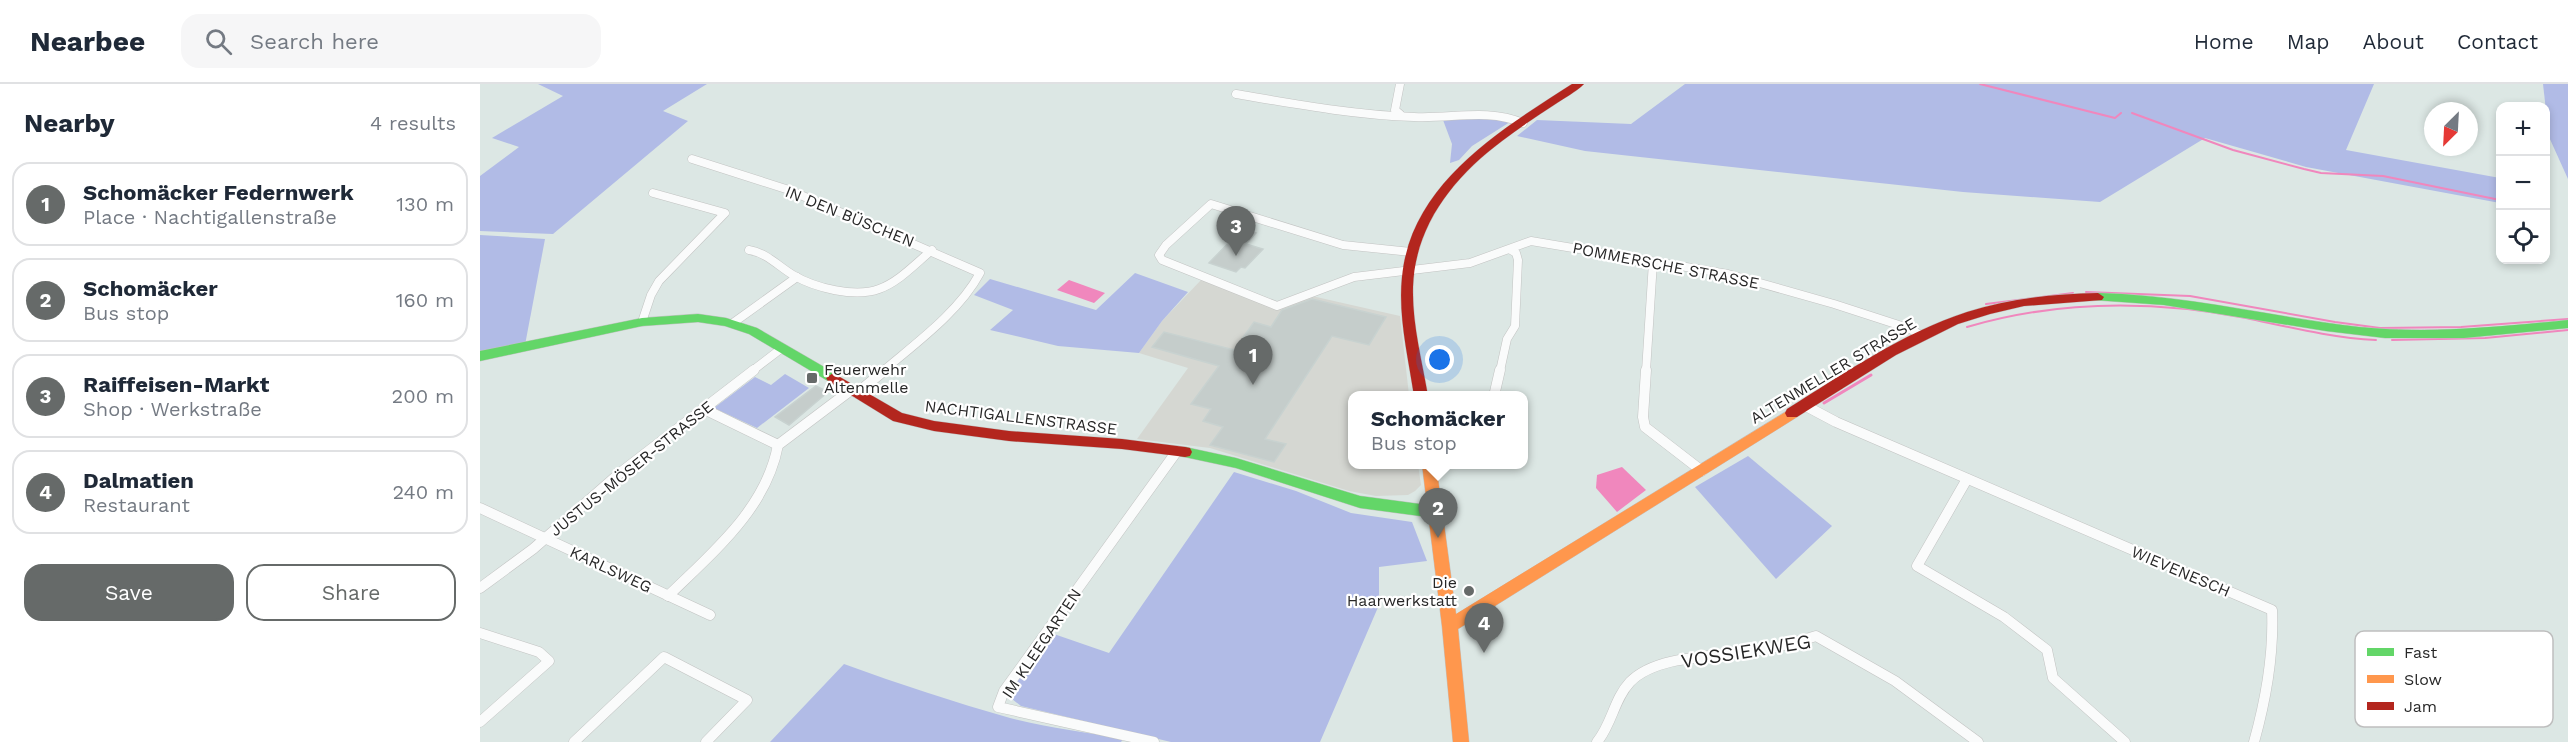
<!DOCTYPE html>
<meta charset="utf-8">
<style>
:root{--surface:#fff;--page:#f6f6f7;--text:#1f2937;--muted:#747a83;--line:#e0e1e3;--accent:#666a69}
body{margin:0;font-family:"Work Sans",sans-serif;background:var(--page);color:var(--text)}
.controls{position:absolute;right:18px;top:18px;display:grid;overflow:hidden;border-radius:12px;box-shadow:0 3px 9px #0003}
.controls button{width:54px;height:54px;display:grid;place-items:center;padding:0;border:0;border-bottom:2px solid var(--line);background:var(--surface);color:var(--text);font:30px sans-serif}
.compass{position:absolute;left:1944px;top:18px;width:54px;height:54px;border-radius:50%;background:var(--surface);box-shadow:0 3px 9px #0003;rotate:204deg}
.you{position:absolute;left:960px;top:276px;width:21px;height:21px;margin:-15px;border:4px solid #fff;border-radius:50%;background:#1a73e8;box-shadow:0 0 0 9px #1a73e833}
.badge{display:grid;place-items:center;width:39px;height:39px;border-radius:50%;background:var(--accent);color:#fff;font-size:20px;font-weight:700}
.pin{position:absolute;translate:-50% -50px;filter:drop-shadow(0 2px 3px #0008)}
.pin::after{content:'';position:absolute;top:32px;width:21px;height:18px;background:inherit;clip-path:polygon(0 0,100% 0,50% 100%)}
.popup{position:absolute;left:868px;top:307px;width:180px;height:78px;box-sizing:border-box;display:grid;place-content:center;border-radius:12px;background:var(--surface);filter:drop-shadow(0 2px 4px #0005);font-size:20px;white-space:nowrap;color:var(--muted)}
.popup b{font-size:22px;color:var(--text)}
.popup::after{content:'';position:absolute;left:50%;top:100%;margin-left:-12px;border:12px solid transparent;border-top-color:var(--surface)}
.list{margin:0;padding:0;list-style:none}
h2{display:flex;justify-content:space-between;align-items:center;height:78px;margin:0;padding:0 24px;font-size:26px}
h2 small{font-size:20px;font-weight:400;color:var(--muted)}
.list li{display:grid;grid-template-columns:39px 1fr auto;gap:18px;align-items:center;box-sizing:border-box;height:84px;margin:0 12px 12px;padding:0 12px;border:2px solid var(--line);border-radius:18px}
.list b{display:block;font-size:22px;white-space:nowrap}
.list p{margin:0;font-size:20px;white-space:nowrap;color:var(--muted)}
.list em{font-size:20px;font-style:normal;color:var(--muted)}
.actions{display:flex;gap:12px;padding:18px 24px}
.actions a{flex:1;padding:14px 0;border:2px solid var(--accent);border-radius:18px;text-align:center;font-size:21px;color:var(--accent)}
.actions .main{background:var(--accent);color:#fff}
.icon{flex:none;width:33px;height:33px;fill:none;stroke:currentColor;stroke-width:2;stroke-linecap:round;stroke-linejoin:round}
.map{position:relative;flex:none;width:2088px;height:658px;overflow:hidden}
header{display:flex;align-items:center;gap:36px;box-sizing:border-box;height:84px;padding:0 30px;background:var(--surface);border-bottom:2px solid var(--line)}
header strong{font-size:28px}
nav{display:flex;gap:33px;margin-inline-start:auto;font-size:21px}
.search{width:420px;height:54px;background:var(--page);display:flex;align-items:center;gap:15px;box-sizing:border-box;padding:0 21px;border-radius:18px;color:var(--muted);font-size:22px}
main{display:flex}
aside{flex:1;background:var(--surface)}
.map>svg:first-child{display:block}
</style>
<header>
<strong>Nearbee</strong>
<div class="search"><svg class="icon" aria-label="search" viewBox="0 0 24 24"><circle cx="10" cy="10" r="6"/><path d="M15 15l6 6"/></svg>Search here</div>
<nav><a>Home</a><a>Map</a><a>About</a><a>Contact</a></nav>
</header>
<main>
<aside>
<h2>Nearby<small>4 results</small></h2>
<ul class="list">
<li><span class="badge">1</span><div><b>Schomäcker Federnwerk</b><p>Place · Nachtigallenstraße</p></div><em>130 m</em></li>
<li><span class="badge">2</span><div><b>Schomäcker</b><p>Bus stop</p></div><em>160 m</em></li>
<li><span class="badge">3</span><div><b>Raiffeisen-Markt</b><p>Shop · Werkstraße</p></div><em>200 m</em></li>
<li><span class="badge">4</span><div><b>Dalmatien</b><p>Restaurant</p></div><em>240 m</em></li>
</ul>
<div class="actions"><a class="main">Save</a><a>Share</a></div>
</aside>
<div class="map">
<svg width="2088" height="658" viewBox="0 0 2088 658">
<rect width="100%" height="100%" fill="#dce7e4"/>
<!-- industrial -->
<polygon fill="#d5d7d2" points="721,196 800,224 832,212 920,232 929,311 872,312 872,380 938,381 941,401 935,407 928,411 896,412 869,407 730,364 657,355 708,284 659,269 682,237"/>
<!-- green -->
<g fill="#b1bbe6">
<polygon points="58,0 227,0 183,27 208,37 73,150 0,147 0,92 39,63 12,54 83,12"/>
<polygon points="1205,0 1894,0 1866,66 2020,94 2020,119 1826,83 1725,54 1620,118 1483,108 1105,67 1037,52 1057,36 1151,40"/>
<polygon points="2063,0 2088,0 2088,95 2069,53"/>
<polygon points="1020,33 1030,38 992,62 979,76 970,79 972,60 963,36"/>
<polygon points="0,151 65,155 45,261 0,270"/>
<polygon points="655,189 708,208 682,237 659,269 578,262 510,246 533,226 494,211 510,195 616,226"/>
<polygon points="305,290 329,304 277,344 234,324 275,293 291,301"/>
<polygon points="1268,372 1352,442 1296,495 1215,403"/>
<polygon points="754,388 816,407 871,429 932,438 947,477 899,483 899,521 840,658 691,658 541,622 527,611 571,549 629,569"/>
<path d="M 364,580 C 419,600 474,618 530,634 C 566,644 606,648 643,655 L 641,658 L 290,658 Z"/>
</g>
<!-- water -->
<g fill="#f087bd">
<polygon points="589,196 625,209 614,219 577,206"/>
<polygon points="1142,383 1166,406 1137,428 1116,404 1117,391"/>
</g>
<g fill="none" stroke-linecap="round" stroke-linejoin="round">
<!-- stream-far1 -->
<g stroke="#f087bd" stroke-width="2">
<polyline points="1500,0 1635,34 1641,29"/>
<polyline points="1652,29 1753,66 1824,85 1841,89 1903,92 2020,116"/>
<polyline points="1606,208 1710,212 1855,238 1900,244 1981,243 2088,235"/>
<polyline points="1506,220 1593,209"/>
<path d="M 1487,243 C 1579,216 1672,216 1766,234 C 1809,243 1852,254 1896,256"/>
<polyline points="1912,256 2005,254 2088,246"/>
</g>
<!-- stream -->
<polyline stroke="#f087bd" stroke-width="3" points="1344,319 1391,291"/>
</g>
<!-- building -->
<g fill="#c5cdcb" stroke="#c8d2d0" stroke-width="1.5">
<polygon points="762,145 776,149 766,160 783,165 765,184 761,183 756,188 729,179"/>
<polygon points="832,215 906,233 889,261 852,252 785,355 806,360 794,378 730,361 743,343 723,337 731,325 711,320 739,282 672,263 684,248 754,266 774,238 791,243 802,226"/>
<polygon points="336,302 348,308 309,341 295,333"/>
</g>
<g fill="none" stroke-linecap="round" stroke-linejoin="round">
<!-- street-far1 casing -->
<g stroke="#c2c3c2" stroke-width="9">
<g id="street-far1">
<polyline points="920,0 915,26 920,30"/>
<path d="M 756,10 C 815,20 874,31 934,33 C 972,35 1007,24 1043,39"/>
<path d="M 212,75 L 309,106 L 500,189 C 479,228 436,259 403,287"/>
<path d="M 269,166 C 287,169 298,182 313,191 C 335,204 375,214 399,205 C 419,198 436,179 452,166"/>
<polyline points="931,168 863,161 731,120 686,161 679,171 682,176 797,222 874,193 990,179 1051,157 1248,190 1354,220 1428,244 1441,251"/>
<polyline points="162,238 171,211 179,197 245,129 173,109"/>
<polyline points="253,239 317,193"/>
<polyline points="272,287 302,264"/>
<polyline points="1020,287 1027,255 1035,242 1038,176 1036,169 1031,166"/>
<polyline points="1166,287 1173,178"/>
</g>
</g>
<!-- street casing -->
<g stroke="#c2c3c2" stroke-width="11">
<g id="street">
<polyline points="1166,286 1163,333 1165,343 1222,387"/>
<polyline points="377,309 405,286"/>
<polyline points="1014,312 1020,286"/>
<path d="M 1324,321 L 1356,338 L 1792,526 C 1794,571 1786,615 1774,658"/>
<polyline points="224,325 298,361"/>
<polyline points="1487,395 1437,482 1524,533 1567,566 1573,594 1645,658"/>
<polyline points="0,424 230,531"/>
<polyline points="0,504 53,465 140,389 274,286"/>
<path d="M 188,512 C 233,468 286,425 298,361 L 371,306"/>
<polyline points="0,549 59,568 69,577 0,638"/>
<polyline points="94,658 184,573 267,616 226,658"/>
<polyline points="674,658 518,623 524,607 697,367"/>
<path d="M 1117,658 C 1132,640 1134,615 1150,598 C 1176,571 1234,573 1269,568 C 1292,565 1314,559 1336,552 L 1415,597 L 1498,658"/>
</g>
</g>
<!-- fast casing -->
<g stroke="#c2c3c2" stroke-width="1">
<g id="fast">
<path d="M 1618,209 C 1707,211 1792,233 1879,243 C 1949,250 2019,243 2088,236 L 2088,244 L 1984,254 L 1905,254 L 1846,247 L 1684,221 L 1614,216 L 1612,213 Z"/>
<polygon points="218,230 246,234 277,244 358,291 360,294 353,299 348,297 269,250 245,242 218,238 162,242 0,277 0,267 162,234"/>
<polygon points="705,363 756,374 880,412 955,422 960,424 962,428 960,432 955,434 880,424 756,384 700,372 698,368 700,364"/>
</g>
</g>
<!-- slow casing -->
<g stroke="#c2c3c2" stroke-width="1">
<polygon id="slow" points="1312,324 1319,329 1317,333 978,545 989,658 973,658 962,542 942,380 956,380 976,530"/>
</g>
<!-- jam casing -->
<g stroke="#c2c3c2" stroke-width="1">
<g id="jam">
<path d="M 1092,0 L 1104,0 C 1096,8 1084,14 1074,21 C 1057,32 1039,44 1022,57 C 974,93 935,141 933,203 C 932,240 942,276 948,312 L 934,312 C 928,272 918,232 922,193 C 931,99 1021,46 1092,0 Z"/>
<path d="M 1618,209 L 1624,213 L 1622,216 L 1544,222 L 1510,230 L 1478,240 L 1416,271 L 1317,333 L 1307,333 L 1305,329 L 1307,325 C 1365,289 1422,249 1487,228 C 1530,214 1574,210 1618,209 Z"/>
<polygon points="353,289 422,329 454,337 529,347 642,355 705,363 710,364 712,368 710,372 705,373 642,365 529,357 454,347 413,337 348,297 346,294"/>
</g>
</g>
<!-- street-far1 -->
<use href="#street-far1" stroke="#fafbfb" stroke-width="8"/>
<!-- street -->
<use href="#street" stroke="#fafbfb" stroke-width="10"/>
<!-- fast -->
<use href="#fast" fill="#63d668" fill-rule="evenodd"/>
<!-- slow -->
<use href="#slow" fill="#ff974d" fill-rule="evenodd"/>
<!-- jam -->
<use href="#jam" fill="#b3261e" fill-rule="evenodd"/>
</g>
<!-- markers -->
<g fill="#666a69" stroke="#fff" stroke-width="2">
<rect x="326" y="288" width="12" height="12" rx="3"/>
<circle cx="989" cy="507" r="6"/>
</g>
<g text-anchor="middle" stroke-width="4.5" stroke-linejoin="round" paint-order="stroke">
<!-- street labels -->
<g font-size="16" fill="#272727" stroke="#fff">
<text transform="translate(370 132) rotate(22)" y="6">IN DEN BÜSCHEN</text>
<text transform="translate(1186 181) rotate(11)" y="6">POMMERSCHE STRASSE</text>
<text transform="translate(1353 286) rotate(-31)" y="6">ALTENMELLER STRASSE</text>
<text transform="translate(541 333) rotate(7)" y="6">NACHTIGALLENSTRASSE</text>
<text transform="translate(151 384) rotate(-39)" y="6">JUSTUS-MÖSER-STRASSE</text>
<text transform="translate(131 485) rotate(25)" y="6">KARLSWEG</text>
<text transform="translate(1701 487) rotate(23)" y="6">WIEVENESCH</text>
<text transform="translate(561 559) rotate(-56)" y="6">IM KLEEGARTEN</text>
</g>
<!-- poi labels -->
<g font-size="16" fill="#272727" stroke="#fff" text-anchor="start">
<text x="344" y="291">Feuerwehr<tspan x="344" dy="18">Altenmelle</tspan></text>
<text x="977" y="504" text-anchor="end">Die<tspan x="977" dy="18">Haarwerkstatt</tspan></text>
</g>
<!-- near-street labels -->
<g font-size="20" fill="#272727" stroke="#fff">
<text transform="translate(1266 567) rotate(-9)" y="7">VOSSIEKWEG</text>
</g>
</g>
<!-- legend -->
<rect x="1875" y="547" width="198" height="96" rx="9" fill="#fff" stroke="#bebebe" stroke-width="1.5"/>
<rect x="1887" y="564" width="27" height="8" fill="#63d668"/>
<rect x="1887" y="591" width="27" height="8" fill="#ff974d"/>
<rect x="1887" y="618" width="27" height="8" fill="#b3261e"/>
<g font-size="16" fill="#272727">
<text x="1924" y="574">Fast</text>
<text x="1924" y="601">Slow</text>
<text x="1924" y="628">Jam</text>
</g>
</svg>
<div class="controls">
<button>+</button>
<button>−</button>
<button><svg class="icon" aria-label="locate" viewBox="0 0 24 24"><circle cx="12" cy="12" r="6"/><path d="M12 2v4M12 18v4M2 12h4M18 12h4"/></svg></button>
</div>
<svg class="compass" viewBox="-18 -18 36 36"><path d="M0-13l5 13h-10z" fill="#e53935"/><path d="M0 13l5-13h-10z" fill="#747a83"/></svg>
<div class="you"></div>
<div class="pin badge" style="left:773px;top:301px">1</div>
<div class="pin badge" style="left:958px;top:454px">2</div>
<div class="popup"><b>Schomäcker</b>Bus stop</div>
<div class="pin badge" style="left:756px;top:172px">3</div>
<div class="pin badge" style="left:1004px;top:569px">4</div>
</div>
</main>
